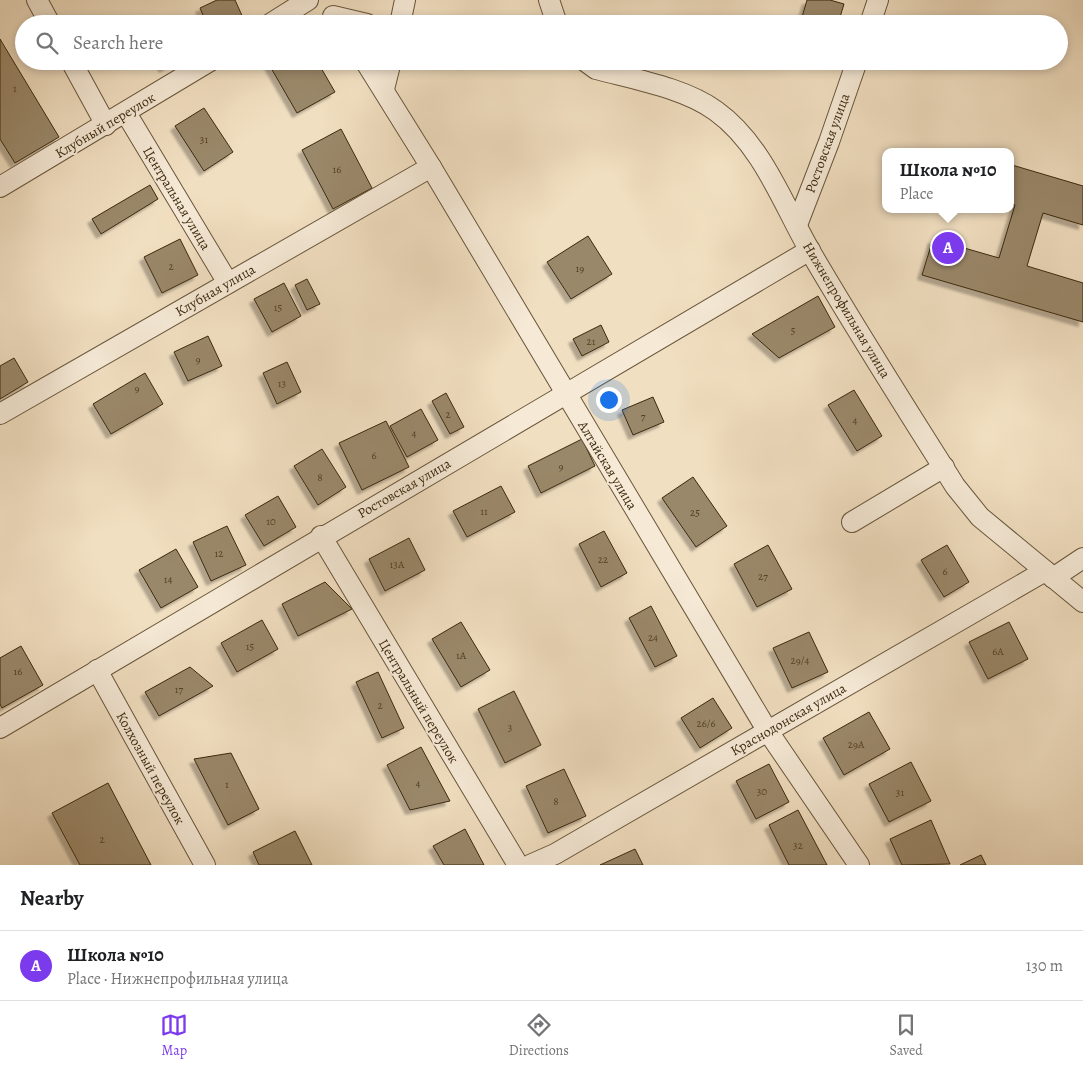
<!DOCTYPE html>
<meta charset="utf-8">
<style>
:root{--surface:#fff;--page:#f2f2f2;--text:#202124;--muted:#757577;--line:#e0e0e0;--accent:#7c3aed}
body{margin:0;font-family:Alegreya,serif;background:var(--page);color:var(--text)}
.you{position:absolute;left:608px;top:399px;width:18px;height:18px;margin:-12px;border:4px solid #fff;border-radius:50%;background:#1a73e8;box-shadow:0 0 0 8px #1a73e833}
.badge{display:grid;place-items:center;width:32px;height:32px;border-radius:50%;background:var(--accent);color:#fff;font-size:16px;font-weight:700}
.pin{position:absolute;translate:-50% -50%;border:2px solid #fff;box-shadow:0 1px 5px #0006}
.popup{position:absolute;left:882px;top:148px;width:132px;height:65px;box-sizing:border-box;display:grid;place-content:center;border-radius:10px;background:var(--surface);filter:drop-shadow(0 1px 4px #0005);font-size:16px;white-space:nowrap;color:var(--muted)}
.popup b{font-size:19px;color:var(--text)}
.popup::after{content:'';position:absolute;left:50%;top:100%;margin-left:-10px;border:10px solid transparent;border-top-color:var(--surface)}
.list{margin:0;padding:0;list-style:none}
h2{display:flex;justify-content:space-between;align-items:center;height:65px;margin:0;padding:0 20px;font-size:21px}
h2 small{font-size:16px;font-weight:400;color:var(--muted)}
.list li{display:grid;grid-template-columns:32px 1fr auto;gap:15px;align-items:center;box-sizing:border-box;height:70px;padding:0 20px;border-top:1px solid var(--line)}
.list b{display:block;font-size:19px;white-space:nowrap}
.list p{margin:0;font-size:16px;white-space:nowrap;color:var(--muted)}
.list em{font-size:16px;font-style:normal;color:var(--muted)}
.icon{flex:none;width:28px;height:28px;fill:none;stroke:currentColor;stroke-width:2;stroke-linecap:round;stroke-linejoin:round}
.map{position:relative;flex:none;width:1083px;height:865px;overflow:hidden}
.search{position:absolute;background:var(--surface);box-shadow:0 2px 8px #0003;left:15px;right:15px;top:15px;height:55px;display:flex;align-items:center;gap:12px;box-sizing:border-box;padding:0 18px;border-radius:28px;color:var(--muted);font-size:19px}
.sheet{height:135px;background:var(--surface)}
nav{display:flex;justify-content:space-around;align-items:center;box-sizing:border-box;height:70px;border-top:1px solid var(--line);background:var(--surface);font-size:14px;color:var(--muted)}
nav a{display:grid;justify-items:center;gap:2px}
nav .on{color:var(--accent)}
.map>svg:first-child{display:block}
</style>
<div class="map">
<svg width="1083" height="865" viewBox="0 0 1083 865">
<defs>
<filter id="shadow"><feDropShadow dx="-4.5" dy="4.5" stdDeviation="1" flood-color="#0004"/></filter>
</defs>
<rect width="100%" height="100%" fill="#f1dfc1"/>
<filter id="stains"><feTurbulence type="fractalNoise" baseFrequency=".004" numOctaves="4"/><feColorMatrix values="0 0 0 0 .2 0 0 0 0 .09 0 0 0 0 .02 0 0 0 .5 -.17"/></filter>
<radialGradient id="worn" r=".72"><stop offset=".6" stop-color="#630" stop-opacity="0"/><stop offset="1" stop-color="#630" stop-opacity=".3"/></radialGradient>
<!-- building -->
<g fill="#9a886b" stroke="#3c290e" filter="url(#shadow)">
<polygon points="217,0 235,0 244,20 235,24 207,24 200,8"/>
<polygon points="807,0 830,0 844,4 838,24 800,24"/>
<polygon points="0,39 59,137 15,163 0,139"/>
<polygon points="160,61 175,61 164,68"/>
<polygon points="267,61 317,61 335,92 297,113"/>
<polygon points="204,108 233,152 204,171 175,126"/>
<polygon points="341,129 372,188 333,209 302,150"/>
<polygon points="1012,165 1083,186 1083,225 1043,213 1027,266 1083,283 1083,322 922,275 933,239 999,258 1015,205 1010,203"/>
<polygon points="150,185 158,199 101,234 92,219"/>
<polygon points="588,236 612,274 571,299 547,262"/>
<polygon points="180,239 198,275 162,293 144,257"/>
<polygon points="307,279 320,304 307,310 295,285"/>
<polygon points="284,283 301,316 272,332 254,299"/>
<polygon points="818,296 835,327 779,358 752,334"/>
<polygon points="601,325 609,342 582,356 573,339"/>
<polygon points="208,336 222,366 188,381 174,352"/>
<polygon points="14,358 28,382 0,399 0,366"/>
<polygon points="287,362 301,392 277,404 263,373"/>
<polygon points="145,373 163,404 111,434 93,404"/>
<polygon points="854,390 882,436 857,451 828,405"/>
<polygon points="446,393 464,427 450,434 432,401"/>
<polygon points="653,397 664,422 633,435 622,410"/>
<polygon points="421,409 438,440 407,457 390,426"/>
<polygon points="386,421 409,467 362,490 339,443"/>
<polygon points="582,439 595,466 541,493 528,466"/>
<polygon points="322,449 346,487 318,505 294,466"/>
<polygon points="693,477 727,526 696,547 662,498"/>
<polygon points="501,486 515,512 467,537 453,511"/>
<polygon points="278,496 296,527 264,546 245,515"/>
<polygon points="227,526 246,565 211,581 193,542"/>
<polygon points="604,531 627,573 601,587 579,544"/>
<polygon points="409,538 425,570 385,591 369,559"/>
<polygon points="768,545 792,589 757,607 734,564"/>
<polygon points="947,545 969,582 944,597 921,560"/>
<polygon points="176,549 198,587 161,608 139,570"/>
<polygon points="325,582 352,609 298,636 282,604"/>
<polygon points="651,606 677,656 655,667 629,618"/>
<polygon points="262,620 278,649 237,672 221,643"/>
<polygon points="461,622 490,670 461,687 432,639"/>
<polygon points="1009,622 1028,659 988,679 969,642"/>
<polygon points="809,632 828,672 792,688 773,648"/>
<polygon points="21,646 43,685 2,708 0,704 0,658"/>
<polygon points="190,667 213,686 159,716 145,692"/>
<polygon points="378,672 404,728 382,738 356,682"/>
<polygon points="514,691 541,745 505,763 478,709"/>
<polygon points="713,698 732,728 700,748 681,718"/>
<polygon points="869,712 890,749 844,775 823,738"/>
<polygon points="421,747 450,801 410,810 387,765"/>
<polygon points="231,753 259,809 228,825 194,759"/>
<polygon points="911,762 931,801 889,822 869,784"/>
<polygon points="769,764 789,802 756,819 736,781"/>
<polygon points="564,769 586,816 548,833 526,786"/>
<polygon points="108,783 151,865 80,865 52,813"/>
<polygon points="798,810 827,865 789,865 769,825"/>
<polygon points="931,820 950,864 902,865 890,839"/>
<polygon points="465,829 484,865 444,865 433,846"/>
<polygon points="295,831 312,865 259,865 253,852"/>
<polygon points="635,849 643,865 600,865"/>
<polygon points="981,855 986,865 960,865"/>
</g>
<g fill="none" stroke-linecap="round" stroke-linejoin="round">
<!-- minor casing -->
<g stroke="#69563b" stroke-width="22">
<g id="minor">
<polyline points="37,0 50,24"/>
<polyline points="549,0 557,24"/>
<polyline points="333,16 367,24"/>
<polyline points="270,24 308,0"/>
<polyline points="400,24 405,0"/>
<polyline points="870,24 878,0"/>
<polyline points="71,61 106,125"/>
<polyline points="365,61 431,167 767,730 859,865"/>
<path d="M 585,61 L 596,69 C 633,79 685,88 716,111 C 762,144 783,204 810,251 C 856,330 906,408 955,486 L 980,517 L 1083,602"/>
<polyline points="384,89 391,61"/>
<polyline points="126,113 228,283"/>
<polyline points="0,187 210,61"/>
<polyline points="797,225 829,142 857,61"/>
<polyline points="0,414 431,167"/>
<polyline points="852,522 944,467"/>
<polyline points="321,536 518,865"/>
<polyline points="1053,578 1083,558"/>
<polyline points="97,670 205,865"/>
<polyline points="0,728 810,250"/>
<polyline points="530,865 555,854 1045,571"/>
</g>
</g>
<!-- minor -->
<use href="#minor" stroke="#f6ead7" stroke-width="20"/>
</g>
<g text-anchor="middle" stroke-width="4" stroke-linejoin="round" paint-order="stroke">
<!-- number labels -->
<g font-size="11" fill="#544125">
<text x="15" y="92">1</text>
<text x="204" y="143">31</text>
<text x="337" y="173">16</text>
<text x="171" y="270">2</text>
<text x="580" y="272">19</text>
<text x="278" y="311">15</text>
<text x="793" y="334">5</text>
<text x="591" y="345">21</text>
<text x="198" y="363">9</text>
<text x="282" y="387">13</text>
<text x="137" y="392">9</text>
<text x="448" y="418">2</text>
<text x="643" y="420">7</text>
<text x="855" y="424">4</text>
<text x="414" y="437">4</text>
<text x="374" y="459">6</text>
<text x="561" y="470">9</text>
<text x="320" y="481">8</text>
<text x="484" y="515">11</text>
<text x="695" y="516">25</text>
<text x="271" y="525">10</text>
<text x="219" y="557">12</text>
<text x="603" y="563">22</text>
<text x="397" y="568">13А</text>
<text x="945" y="575">6</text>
<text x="763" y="580">27</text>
<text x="168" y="583">14</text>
<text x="653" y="641">24</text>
<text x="250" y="650">15</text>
<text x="998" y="655">6А</text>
<text x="461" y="659">1А</text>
<text x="800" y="664">29/4</text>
<text x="18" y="675">16</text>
<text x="179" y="693">17</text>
<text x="380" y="709">2</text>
<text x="706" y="727">26/6</text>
<text x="510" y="731">3</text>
<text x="856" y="748">29А</text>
<text x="418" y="787">4</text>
<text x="227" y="788">1</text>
<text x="762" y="795">30</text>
<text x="900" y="796">31</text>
<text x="556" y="805">8</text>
<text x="102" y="843">2</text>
<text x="798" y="849">32</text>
</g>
<!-- street labels -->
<g font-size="14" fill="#3c290e" stroke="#f6ead7">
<text transform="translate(105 125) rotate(-31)" y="5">Клубный переулок</text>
<text transform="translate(827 143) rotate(-70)" y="5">Ростовская улица</text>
<text transform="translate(177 198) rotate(59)" y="5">Центральная улица</text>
<text transform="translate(215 290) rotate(-30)" y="5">Клубная улица</text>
<text transform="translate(847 310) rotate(59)" y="5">Нижнепрофильная улица</text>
<text transform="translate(608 465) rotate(59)" y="5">Алтайская улица</text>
<text transform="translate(404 488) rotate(-30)" y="5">Ростовская улица</text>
<text transform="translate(419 701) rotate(59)" y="5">Центральный переулок</text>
<text transform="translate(788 719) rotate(-30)" y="5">Краснодонская улица</text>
<text transform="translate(151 768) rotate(61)" y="5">Колхозный переулок</text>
</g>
</g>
<rect width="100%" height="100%" filter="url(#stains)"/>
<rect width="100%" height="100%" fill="url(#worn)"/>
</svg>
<div class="you"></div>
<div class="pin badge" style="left:948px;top:248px">A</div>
<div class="popup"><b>Школа №10</b>Place</div>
<div class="search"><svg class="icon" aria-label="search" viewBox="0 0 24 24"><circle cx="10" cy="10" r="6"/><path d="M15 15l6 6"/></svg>Search here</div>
</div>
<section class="sheet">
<h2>Nearby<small></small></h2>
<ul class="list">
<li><span class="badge">A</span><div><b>Школа №10</b><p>Place · Нижнепрофильная улица</p></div><em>130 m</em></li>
</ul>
</section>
<nav>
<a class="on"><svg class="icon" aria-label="map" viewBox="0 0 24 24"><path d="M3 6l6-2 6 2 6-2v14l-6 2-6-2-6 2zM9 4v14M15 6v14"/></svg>Map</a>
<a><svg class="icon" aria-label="directions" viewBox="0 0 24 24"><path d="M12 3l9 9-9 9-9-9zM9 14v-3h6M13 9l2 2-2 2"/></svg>Directions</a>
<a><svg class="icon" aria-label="saved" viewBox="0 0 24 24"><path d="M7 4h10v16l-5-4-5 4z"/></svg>Saved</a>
</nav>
